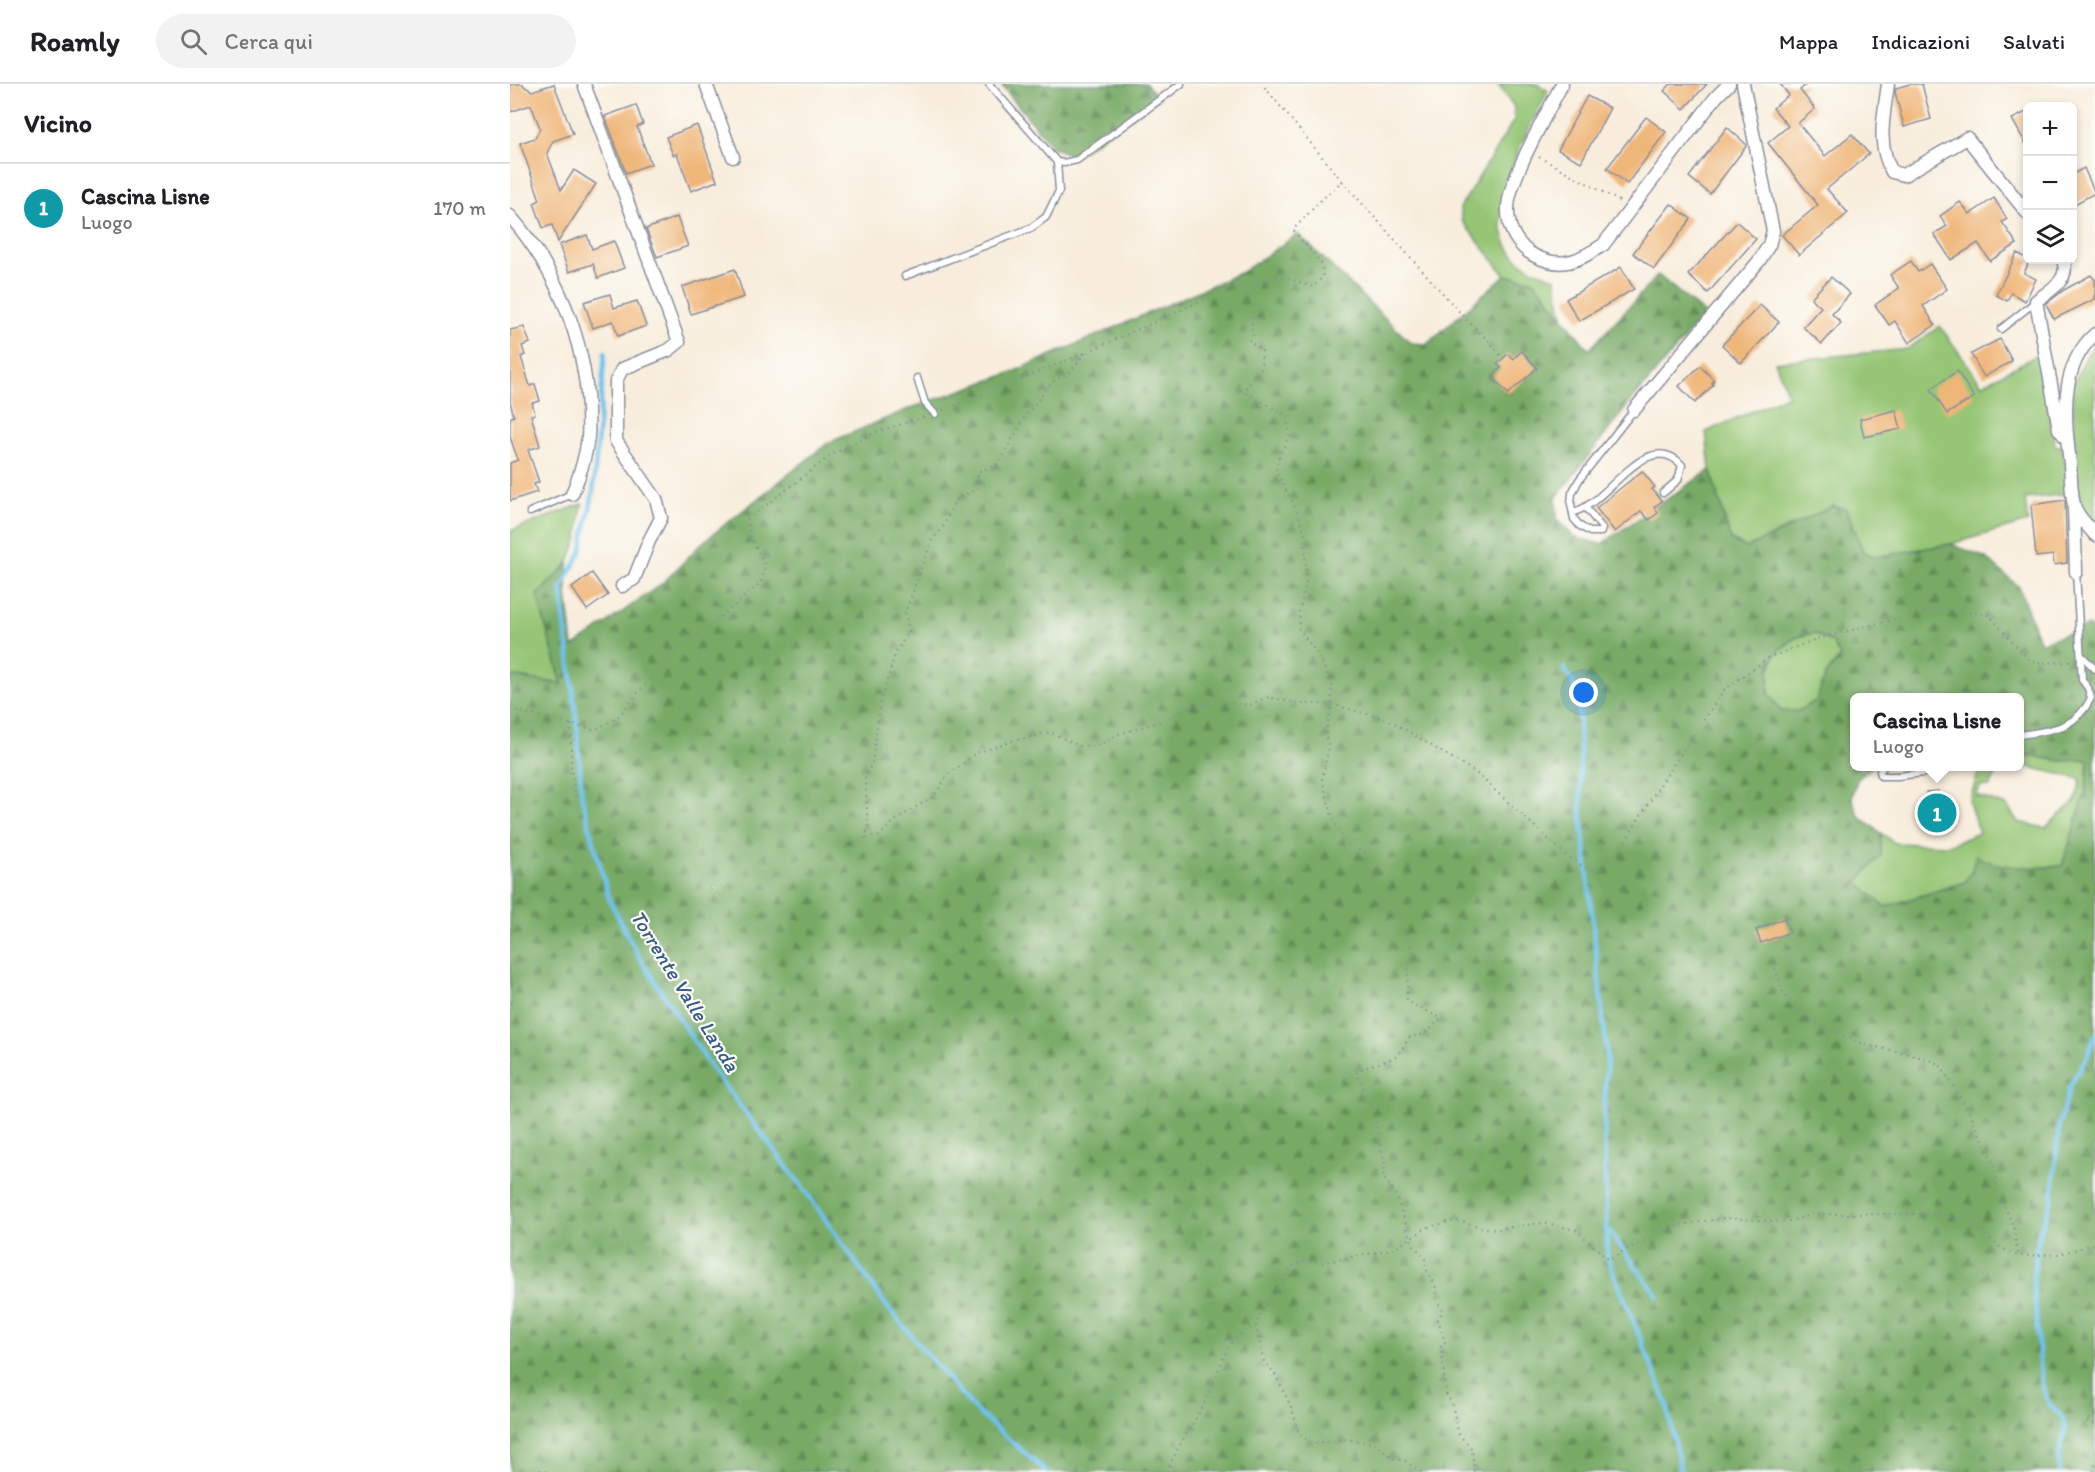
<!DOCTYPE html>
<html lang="it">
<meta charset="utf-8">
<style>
:root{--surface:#fff;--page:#f2f2f2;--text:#202124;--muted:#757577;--line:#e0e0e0;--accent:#d1495b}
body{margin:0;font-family:Itim,sans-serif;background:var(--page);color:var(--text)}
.controls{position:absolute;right:18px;top:18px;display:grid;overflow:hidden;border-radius:9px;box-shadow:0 3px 9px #0003}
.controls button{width:54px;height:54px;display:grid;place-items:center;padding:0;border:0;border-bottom:2px solid var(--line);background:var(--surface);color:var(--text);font:30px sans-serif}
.you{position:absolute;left:1074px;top:609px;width:21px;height:21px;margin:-15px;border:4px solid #fff;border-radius:50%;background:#1a73e8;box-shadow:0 0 0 9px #1a73e833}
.badge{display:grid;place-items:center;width:39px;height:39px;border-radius:50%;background:var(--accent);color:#fff;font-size:20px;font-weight:700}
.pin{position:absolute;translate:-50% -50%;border:3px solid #fff;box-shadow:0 2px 6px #0006}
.popup{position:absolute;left:1340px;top:609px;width:174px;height:78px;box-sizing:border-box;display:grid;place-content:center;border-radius:9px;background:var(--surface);filter:drop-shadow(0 2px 4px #0005);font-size:20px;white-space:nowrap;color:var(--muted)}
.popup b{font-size:22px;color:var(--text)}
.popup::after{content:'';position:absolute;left:50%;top:100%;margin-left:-12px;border:12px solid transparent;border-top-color:var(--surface)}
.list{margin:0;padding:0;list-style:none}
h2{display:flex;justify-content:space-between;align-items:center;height:78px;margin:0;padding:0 24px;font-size:26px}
h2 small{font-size:20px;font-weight:400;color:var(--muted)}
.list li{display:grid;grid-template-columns:39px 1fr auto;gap:18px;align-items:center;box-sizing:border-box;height:90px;padding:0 24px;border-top:2px solid var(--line)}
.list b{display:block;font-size:22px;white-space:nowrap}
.list p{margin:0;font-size:20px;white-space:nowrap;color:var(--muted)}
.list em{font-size:20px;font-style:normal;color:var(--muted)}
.icon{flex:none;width:33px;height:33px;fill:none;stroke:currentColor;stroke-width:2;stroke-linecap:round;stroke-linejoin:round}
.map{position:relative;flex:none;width:1585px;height:1388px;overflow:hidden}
header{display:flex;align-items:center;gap:36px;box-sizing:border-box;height:84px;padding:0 30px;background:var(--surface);border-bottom:2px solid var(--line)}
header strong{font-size:28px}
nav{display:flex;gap:33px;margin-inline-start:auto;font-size:21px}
.search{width:420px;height:54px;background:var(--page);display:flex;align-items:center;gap:15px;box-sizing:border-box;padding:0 21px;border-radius:33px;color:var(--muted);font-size:22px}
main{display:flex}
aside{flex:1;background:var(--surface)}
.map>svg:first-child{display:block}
</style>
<header>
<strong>Roamly</strong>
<div class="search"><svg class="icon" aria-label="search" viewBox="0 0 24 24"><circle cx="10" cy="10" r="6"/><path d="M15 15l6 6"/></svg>Cerca qui</div>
<nav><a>Mappa</a><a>Indicazioni</a><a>Salvati</a></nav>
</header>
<main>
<aside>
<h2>Vicino<small></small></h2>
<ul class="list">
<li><span class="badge" style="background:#0f9aa8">1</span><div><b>Cascina Lisne</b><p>Luogo</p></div><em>170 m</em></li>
</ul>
</aside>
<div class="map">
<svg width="1585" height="1388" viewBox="0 0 1585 1388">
<defs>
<pattern id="forest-firs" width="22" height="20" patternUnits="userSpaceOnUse" patternTransform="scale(1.5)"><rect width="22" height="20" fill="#78aa66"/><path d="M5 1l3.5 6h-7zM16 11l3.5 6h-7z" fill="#628b57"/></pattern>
</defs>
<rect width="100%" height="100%" fill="#fdfcf7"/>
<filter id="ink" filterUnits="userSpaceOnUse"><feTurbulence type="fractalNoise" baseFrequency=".0167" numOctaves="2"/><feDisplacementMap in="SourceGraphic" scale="12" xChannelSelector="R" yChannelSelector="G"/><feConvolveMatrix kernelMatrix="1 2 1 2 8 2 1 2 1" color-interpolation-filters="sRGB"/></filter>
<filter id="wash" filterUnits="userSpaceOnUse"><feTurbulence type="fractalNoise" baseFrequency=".008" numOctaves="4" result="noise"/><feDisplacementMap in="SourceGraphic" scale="24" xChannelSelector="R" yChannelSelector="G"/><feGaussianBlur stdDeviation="1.35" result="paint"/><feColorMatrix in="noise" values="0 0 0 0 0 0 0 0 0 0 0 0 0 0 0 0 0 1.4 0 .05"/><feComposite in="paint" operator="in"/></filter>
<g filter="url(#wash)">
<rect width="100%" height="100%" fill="#f8eddc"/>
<!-- grass -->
<g fill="#95c574" stroke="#587a69" stroke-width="1.5">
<path d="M 988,0 L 1027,0 L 1038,7 C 1017,51 958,143 1015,181 C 1024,187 1035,190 1045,194 L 1054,236 L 1024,197 L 995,191 L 952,137 L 950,124 L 1004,36 L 1004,23 Z"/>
<polygon points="1430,242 1472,301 1529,270 1545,362 1553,362 1558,389 1556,410 1515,415 1518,438 1441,460 1365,473 1353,467 1336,426 1323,422 1237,464 1221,456 1200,386 1196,348 1278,311 1265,278 1397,265"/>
<polygon points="1585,260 1585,446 1574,431 1568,416 1562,302 1577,271"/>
<polygon points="72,420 68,454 58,480 27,511 52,600 0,592 0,447"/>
<polygon points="1304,549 1323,559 1330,573 1316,591 1306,617 1289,627 1271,628 1259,610 1259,586 1267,568 1285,554"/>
<path d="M 1510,670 L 1552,677 L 1578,675 L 1576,707 L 1552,782 C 1529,785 1484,785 1466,772 L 1461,789 L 1455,798 L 1375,823 L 1347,798 L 1371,771 L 1371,749 L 1385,759 L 1438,761 L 1469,749 L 1459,718 L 1470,683 L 1489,683 L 1480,703 L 1470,702 L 1467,712 L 1497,722 L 1508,738 L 1535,744 L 1566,716 L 1571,695 L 1510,681 Z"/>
</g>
<!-- forest -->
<g fill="url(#forest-firs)" stroke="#4a6c62" stroke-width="1.5" fill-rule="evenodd">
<polygon points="495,0 636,0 649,14 571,68 558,70 542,63 492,2"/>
<path d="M 788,150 L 901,259 L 917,260 L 995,191 L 1024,197 L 1079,266 L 1148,191 L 1195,230 L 1118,321 L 1046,414 L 1047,434 L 1064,453 L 1091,460 L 1200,386 L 1221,456 L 1237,464 L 1323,422 L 1336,425 L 1353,467 L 1365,473 L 1441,460 L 1476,474 L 1509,503 L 1530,559 L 1578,542 L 1585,548 L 1585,1388 L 0,1388 L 0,592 L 52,600 L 27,511 L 58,480 L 57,508 L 63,563 L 154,498 L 193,458 L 318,359 L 401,324 L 503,288 L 732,188 ZM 1304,549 L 1323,559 L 1330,573 L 1316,591 L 1306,617 L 1288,627 L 1271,627 L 1259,610 L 1259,586 L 1267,568 L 1285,554 ZM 1344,614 L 1510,614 L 1510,670 L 1552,677 L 1578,676 L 1576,707 L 1552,782 C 1529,785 1484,785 1466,771 L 1461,789 L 1455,798 L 1375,823 L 1347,798 L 1371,771 L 1371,749 L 1348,731 L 1342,713 L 1347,696 L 1363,682 L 1344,682 Z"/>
</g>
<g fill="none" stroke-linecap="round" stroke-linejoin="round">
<!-- stream -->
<g stroke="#71c3ed" stroke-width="4.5">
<polyline points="95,268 83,409 71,468 51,505 67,640 72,714 99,815 129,873 205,989 294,1105 378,1224 465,1326 537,1388"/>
<polyline points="1054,584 1063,598 1069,627 1071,727 1097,971 1094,1026 1097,1172 1156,1317 1171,1388"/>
<polyline points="1096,1143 1148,1212"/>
<polyline points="1549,1388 1549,1372 1555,1345 1553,1334 1539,1320 1532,1301 1523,1197 1529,1149 1542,1116 1549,1041 1561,1000 1578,971 1585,951"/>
</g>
</g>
<g id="blocks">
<!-- building -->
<g fill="#efb679">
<polygon points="0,0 13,0 15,3 22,7 44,0 63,50 43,57 37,69 51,106 64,86 86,100 48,158 42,141 33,144 24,119 30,116 10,59 25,54 30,44 21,21 0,28"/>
<polygon points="1161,0 1197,0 1174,25 1154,7"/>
<polygon points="1270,0 1297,0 1290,6 1305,25 1288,39 1315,72 1342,50 1359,70 1317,105 1338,129 1289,171 1272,151 1308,121 1258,59 1278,42 1263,24 1279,11"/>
<polygon points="1400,0 1412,0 1421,35 1394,43 1385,8 1386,4"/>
<polygon points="1077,12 1100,24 1071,78 1048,66"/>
<polygon points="126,21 133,40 127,43 141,80 116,89 95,32"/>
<polygon points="1518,27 1518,64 1502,35"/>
<polygon points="1136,33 1156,48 1117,100 1097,84"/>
<polygon points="187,41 207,97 181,107 167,70 163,71 156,53"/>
<polygon points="1217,43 1237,61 1200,110 1179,93"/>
<polygon points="1574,84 1585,109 1563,121 1563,90"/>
<polygon points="1484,114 1497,135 1492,138 1507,160 1480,177 1468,159 1441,176 1424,150 1437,142 1430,132 1450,118 1460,130"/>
<polygon points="1161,120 1181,135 1144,185 1123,169"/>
<polygon points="167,133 178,162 147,173 136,145"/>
<polygon points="1227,138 1246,155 1198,209 1178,191"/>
<polygon points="77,151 82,165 104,157 114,184 88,194 83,180 59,188 49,161"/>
<polygon points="1507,169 1520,176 1514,189 1526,195 1515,217 1501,209 1497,217 1486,211"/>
<polygon points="1401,177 1408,188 1420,180 1437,205 1413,222 1425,241 1399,259 1385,237 1379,241 1365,221 1389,204 1380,191"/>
<polygon points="1111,183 1124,205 1069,237 1056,215"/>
<polygon points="225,185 234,213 181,230 172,203"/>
<polygon points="1581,191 1585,196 1585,215 1544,235 1536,220 1554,206"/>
<polygon points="1321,193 1340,210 1322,230 1331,239 1312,260 1293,243 1311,223 1301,214"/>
<polygon points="100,210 104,224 127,217 136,242 108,252 103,237 83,244 74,218"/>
<polygon points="1250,221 1269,238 1231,279 1212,261"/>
<polygon points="14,243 20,259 12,262 15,271 11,273 20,302 25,300 30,317 22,319 25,330 21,331 30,362 18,366 29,398 24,400 27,408 0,417 0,379 8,376 0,353 0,334 4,332 0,318 0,246"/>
<polygon points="1490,255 1502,277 1474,293 1461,270"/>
<polygon points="1012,267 1027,284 998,310 982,292 991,284 987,280 998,270 1003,275"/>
<polygon points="1190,282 1204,296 1202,299 1203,301 1185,319 1169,302"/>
<polygon points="1447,287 1464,313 1437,330 1421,305"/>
<polygon points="1386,326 1391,345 1354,353 1350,335"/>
<polygon points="1132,387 1145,403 1142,405 1152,417 1144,423 1148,429 1139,436 1131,427 1105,448 1086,424"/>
<polygon points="1555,416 1557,479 1544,481 1543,471 1526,473 1521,421"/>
<polygon points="82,489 98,511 77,526 62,504"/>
<polygon points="1428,707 1429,720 1436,720 1438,738 1418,740 1416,708"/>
<polygon points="1274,834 1280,848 1251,859 1246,846"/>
</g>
</g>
</g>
<g filter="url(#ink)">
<use href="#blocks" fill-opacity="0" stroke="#8a8e9d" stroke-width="1.5"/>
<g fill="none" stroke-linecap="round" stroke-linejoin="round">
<!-- lane casing -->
<g stroke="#8a8e9d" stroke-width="9">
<g id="lane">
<polyline points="547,78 554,79 567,76 671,0"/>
<polyline points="395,192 521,144 536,133 549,107 547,78 479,0"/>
<polyline points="1491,245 1525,218"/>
<polyline points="407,294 415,319 425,330"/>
<polyline points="1076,424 1092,444 1091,448 1080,448 1070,442 1064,435 1061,420 1062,409 1069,396 1124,326"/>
<polyline points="20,428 62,410"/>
<path d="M 1063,428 C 1097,422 1135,342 1172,381 L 1168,396 L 1153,409"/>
<polyline points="1572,572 1585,585"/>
<path d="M 1510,651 C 1541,646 1565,646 1581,614 L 1578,604 L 1572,596 L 1566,488"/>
<polyline points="1374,682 1370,687 1371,692 1388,692 1422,688"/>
</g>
</g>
<!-- street casing -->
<g stroke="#8a8e9d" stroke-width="15">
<g id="street">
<polyline points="74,0 169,258 159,266 112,285 106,297 106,357 146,415 151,434 139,457 124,495 112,502"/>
<polyline points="196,0 223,73"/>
<path d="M 1052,0 C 1038,28 996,99 998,127 C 998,146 1008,163 1025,172 C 1053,186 1069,176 1093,161 L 1206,13 L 1219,0"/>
<path d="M 1378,0 C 1374,32 1366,58 1382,88 L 1394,91 L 1457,54 L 1518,130"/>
<path d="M 0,132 C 46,185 75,255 78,325 C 78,334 79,344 78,353 C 76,373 70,391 62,410"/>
<path d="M 1553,176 C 1561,196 1540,206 1526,217 L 1549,345 L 1556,354"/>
<path d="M 1585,250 C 1548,283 1555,336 1560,380 C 1561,393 1561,408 1564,421 C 1566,431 1579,443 1585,451"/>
<polyline points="1124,326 1249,177 1259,161 1263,147 1233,0"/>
<polyline points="1564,423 1566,488"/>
</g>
</g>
<!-- path -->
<g stroke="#8a8e9d" stroke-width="2" stroke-dasharray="1.5 4.5" stroke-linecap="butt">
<polyline points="1029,73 1111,118"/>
<polyline points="832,97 955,234 981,259 993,275"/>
<path d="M 748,197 C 747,213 739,237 743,251 L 739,257 L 752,266 L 751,285 L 736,303 L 736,309 L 776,331 L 780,350 L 769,372 L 766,387 L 788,429 L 795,451 L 796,501 L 789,528 L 790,535 L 788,544 L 809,572 L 822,601 L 821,626 L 815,651 L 819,662 L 812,695 L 824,738 L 838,762 L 855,769 L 869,817 L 887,829 L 903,868 L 898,883 L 897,915 L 904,921 L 931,934 L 915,950 L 900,953 L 886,973 L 851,985 L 846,989 L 863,1025 L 875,1082 L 873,1092 L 886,1112 L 903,1160 L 915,1174 L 916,1185 L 925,1200 L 927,1217 L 933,1226 L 928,1236 L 935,1258 L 931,1262 L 936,1310 L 942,1320 L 949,1351 L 962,1365 L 964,1388"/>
<polyline points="575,269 560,288 542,298 514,334 488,381 470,387 466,395 467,404 445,417 432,445 422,456 395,529 399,547 385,570 370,620 362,680 355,691 358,745 354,756 361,752 369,752 387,735 424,712 437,692 466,669 503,657 540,648 569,662 589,661 608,650 654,637 680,622 706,618 739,621 758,613 791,620 821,620 879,636 965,688 1058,773 1077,785 1093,785 1117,754 1148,704 1214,606 1258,574 1306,555 1430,524 1479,531 1517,574 1526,579 1561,578"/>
<polyline points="433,326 575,269 713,207 768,191 803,203 813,193 812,180 783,146 810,117 832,97 752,0"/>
<polyline points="0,625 84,646 108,633 157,574 228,519 251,498 255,482 240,451 238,435 323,370 366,348 414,333"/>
<polyline points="61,640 61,684 66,717"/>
<polyline points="1265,884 1274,910 1294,934 1356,961 1391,968 1417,975 1430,981 1459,1027 1484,1080 1488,1108 1504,1143 1507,1167 1510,1172"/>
<polyline points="1585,1331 1576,1337 1585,1340"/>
<polyline points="24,1388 27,1386 41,1388"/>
<path d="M 657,1388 C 667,1362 685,1339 697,1313 C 707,1294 711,1270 726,1254 C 731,1248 739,1245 746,1242"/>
<polyline points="911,1388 895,1377 883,1374 866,1360 834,1355 802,1360 789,1349 782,1325 765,1290 753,1276 746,1242 750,1230 761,1212 775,1196 782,1182 795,1177 811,1179 883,1165 916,1144 937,1138 951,1137 973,1144 986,1145 1033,1139 1066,1146 1099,1176 1115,1166 1168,1141 1216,1134 1276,1138 1305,1130 1428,1130 1453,1135 1467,1143 1488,1162 1508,1172 1549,1170 1585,1160"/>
<polyline points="1584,1388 1585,1380"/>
</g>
<!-- lane -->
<use href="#lane" stroke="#fff" stroke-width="6"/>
<!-- street -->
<use href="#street" stroke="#fff" stroke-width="12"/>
</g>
</g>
<g text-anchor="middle" stroke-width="4.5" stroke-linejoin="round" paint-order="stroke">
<!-- water labels -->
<g font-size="21" font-style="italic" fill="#355b89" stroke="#fdfcf7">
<text transform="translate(175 907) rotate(58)" y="7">Torrente Valle Landa</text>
</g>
</g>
</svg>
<div class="controls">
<button>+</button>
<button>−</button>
<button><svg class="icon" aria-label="layers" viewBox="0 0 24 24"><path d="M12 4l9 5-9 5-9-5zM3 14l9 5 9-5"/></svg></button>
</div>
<div class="you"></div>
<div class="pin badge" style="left:1427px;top:729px;background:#0f9aa8">1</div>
<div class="popup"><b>Cascina Lisne</b>Luogo</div>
</div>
</main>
